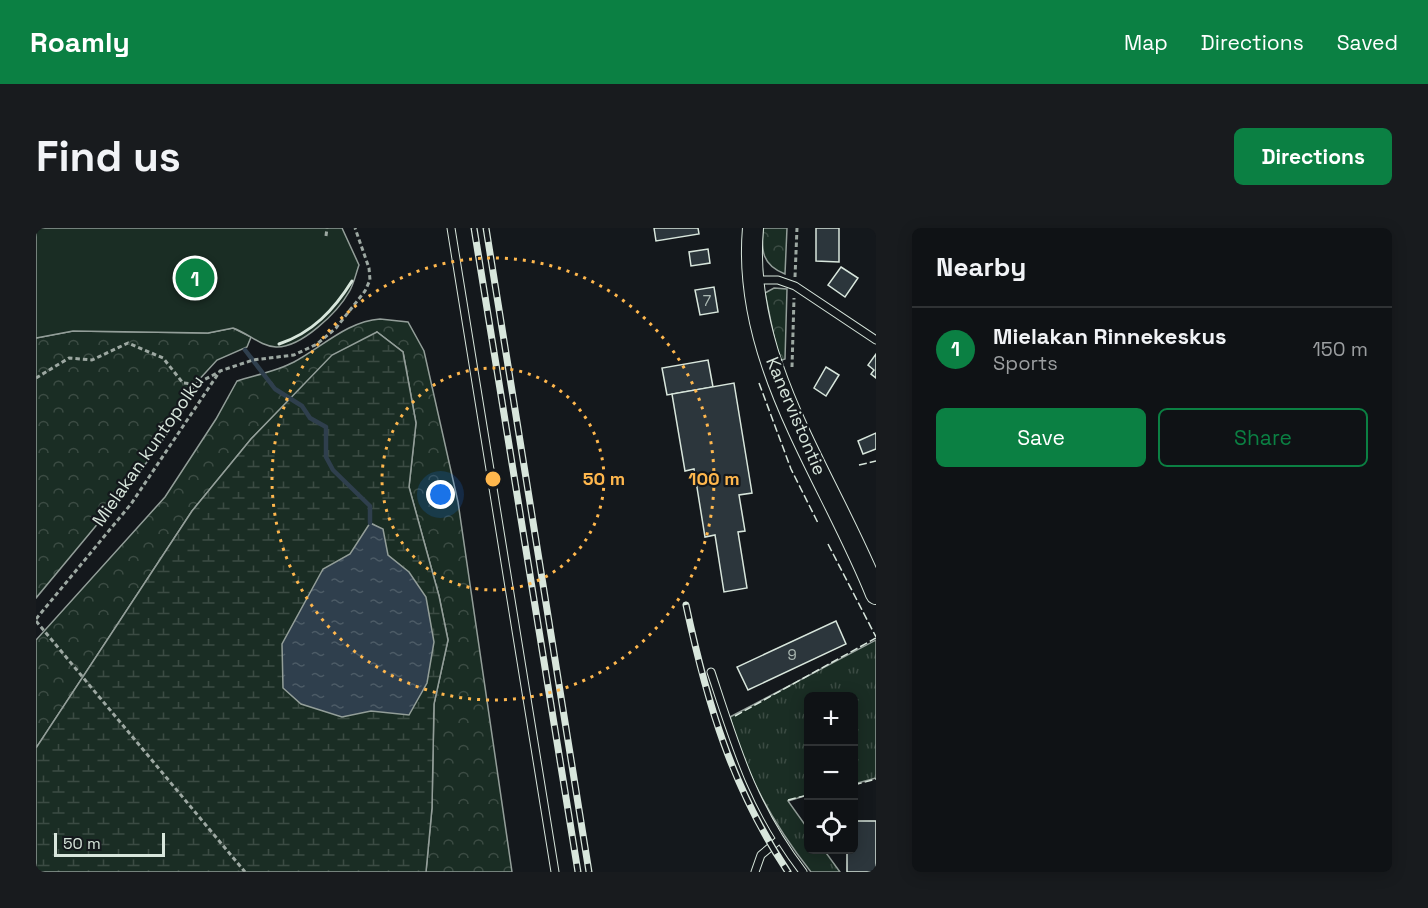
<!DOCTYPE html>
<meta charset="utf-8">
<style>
:root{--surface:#0f1215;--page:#181b1e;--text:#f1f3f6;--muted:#9b9ea0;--line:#2f3234;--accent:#0b8043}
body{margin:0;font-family:"Space Grotesk",sans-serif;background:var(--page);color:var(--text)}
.controls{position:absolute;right:18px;bottom:18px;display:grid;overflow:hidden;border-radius:9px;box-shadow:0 3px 15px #0003}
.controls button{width:54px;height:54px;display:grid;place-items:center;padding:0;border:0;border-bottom:2px solid var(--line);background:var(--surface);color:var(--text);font:30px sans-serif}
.scale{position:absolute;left:18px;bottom:15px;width:111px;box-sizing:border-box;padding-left:6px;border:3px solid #d8e6dc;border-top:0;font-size:16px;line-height:21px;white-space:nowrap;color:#d8e6dc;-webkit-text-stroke:4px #14181c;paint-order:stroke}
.you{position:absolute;left:405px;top:267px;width:21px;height:21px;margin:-15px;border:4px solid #fff;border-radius:50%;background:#1a73e8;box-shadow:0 0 0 9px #1a73e833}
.badge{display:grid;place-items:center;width:39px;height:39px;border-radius:50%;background:var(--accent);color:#fff;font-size:20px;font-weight:700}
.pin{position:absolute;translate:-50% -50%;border:3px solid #fff;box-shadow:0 2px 6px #0006}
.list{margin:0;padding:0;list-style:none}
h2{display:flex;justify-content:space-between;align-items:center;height:78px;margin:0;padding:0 24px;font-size:26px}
h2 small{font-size:20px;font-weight:400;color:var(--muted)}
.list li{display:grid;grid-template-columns:39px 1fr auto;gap:18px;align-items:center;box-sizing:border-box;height:84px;padding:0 24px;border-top:2px solid var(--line)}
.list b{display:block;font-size:22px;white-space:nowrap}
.list p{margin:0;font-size:20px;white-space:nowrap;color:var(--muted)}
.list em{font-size:20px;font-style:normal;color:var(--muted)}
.actions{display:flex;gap:12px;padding:18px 24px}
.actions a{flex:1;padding:14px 0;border:2px solid var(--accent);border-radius:9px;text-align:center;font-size:21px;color:var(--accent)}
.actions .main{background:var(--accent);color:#fff}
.icon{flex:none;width:33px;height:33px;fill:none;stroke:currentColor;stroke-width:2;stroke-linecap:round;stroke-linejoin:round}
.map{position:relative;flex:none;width:840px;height:644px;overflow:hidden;border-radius:9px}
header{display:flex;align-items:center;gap:36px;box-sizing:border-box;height:84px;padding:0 30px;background:var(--accent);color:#fff}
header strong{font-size:28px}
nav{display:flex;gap:33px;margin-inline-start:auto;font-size:21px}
.intro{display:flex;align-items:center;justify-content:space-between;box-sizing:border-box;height:144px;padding:0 36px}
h1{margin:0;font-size:42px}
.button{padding:15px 27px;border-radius:9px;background:var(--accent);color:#fff;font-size:21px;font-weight:700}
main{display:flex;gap:36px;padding:0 36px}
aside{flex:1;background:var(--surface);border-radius:9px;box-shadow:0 3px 15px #0003}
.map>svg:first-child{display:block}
</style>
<header>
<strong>Roamly</strong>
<nav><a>Map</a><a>Directions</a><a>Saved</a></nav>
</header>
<div class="intro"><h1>Find us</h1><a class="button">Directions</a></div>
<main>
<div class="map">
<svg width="840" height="644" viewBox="0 0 840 644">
<defs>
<pattern id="grass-tufts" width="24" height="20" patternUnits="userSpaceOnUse" patternTransform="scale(1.5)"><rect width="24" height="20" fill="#1a2d24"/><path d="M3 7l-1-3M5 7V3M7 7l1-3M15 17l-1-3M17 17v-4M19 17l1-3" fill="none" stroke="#3b4b43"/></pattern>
<pattern id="forest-crowns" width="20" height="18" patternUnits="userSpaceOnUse" patternTransform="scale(1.5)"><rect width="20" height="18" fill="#1a2d24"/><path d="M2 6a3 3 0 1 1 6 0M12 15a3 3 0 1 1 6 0" fill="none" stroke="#3b4b43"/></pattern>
<pattern id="wetland-marsh" width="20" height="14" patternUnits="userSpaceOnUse" patternTransform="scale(1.5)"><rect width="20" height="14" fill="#1a2d24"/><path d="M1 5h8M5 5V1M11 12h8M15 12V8" fill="none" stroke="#3b4b43"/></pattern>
<pattern id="water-ripples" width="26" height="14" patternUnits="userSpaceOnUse" patternTransform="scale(1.5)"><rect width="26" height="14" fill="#2f3f4d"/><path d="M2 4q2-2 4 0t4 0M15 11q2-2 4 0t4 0" fill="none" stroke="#4c5b66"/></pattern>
</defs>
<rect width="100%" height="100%" fill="#14181c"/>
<!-- grass -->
<path fill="url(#grass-tufts)" stroke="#939e99" stroke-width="1.5" d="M 840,412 L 840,550 L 818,556 L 818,469 L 772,469 L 772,567 L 752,573 L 772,601 L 772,622 L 788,622 L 804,644 L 775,644 C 738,597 709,547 694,489 Z"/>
<!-- forest -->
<g fill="url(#forest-crowns)" stroke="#939e99" stroke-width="1.5">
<path d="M 727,0 L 751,0 L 749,46 C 726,37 725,23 727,0 Z"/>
<polygon points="738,60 751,61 749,131 743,133 729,65"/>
<path d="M 344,91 L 372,94 L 388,123 L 422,274 L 476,644 L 390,644 L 396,580 L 398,476 L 412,412 L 403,368 L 373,259 L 380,195 L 367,124 L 341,104 L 240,186 L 215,211 L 156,283 L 0,520 L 0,412 L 129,269 L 180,191 L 201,153 C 220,147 241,143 258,134 C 286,119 312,93 344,91 Z"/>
<polygon points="197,100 215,109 211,119 181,132 160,155 144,188 98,252 0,370 0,110 37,103 172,105"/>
</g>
<!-- wetland -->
<path fill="url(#wetland-marsh)" stroke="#939e99" stroke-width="1.5" fill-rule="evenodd" d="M 341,104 L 367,124 L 380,195 L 373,259 L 403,368 L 412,412 L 398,476 L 396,580 L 390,644 L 0,644 L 0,520 L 156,283 L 215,211 L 296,127 ZM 334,295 L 347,302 L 351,400 Z"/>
<!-- park -->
<path fill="#1a2d24" stroke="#939e99" stroke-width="1.5" d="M 0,0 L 306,0 L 323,37 C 320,45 318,56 313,64 C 302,84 265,120 240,119 C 224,118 212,105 197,100 L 172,105 L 37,103 L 0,110 Z"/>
<!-- water -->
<polygon fill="url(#water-ripples)" stroke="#939e99" stroke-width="1.5" points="334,295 347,301 352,327 373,344 390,369 398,414 391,455 373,487 335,483 306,489 265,476 247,460 246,416 287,341 314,326"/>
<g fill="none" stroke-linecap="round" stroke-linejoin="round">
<!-- stream -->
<polyline stroke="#2f3f4d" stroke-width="4.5" points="209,122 239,161 266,178 274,190 290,199 290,229 297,242 334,278 334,295"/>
</g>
<!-- building -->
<g fill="#2c363c" stroke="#d8e6dc" stroke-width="1.5">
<polygon points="618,0 662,0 663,6 620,13"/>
<polygon points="780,0 803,0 803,34 780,33"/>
<polygon points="672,21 674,35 655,38 653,24"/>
<polygon points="805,39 822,50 809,69 792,57"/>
<polygon points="678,59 682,84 664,87 659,62"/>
<polygon points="840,126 840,150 835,146 838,142 832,137"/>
<polygon points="672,132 677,159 631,167 626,140"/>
<polygon points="790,139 803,147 790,168 778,160"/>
<polygon points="698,155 716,265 703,267 709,303 702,304 711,360 688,364 679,307 669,309 658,241 649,243 636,166"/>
<polygon points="840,205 840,221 827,226 822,213"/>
<polygon points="800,393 810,416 712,462 701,439"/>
<polygon points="818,593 840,593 840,644 811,644 811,622 818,622"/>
</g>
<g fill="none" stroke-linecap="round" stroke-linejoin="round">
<!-- lane casing -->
<g stroke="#d8e6dc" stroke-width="9">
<g id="lane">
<polyline points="415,0 519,644"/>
<polyline points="719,52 742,52 759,58 840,112"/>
<path d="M 675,444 C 700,520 717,579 767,644"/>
<polyline points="719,644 725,627 743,612"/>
</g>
</g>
<!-- secondary casing -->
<g stroke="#d8e6dc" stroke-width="22">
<path id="secondary" d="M 717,0 C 705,133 793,248 840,366"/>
</g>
<!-- path -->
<g stroke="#9da8a2" stroke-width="3" stroke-dasharray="4.5 3" stroke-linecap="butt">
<polyline points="290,8 291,0"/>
<polyline points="759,49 761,0"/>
<polyline points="756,139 758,70"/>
<polyline points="0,150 33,130 56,132 92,115 127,130 147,155 160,156 183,144"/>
<polyline points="0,391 95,276 184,143 217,132 258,127 281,116 300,100 329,63 334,52 333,40 319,0"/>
<polyline points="0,393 209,644"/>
</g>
<!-- lane -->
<use href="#lane" stroke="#14181c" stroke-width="7"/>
<!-- secondary -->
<use href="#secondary" stroke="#14181c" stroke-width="20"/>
<!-- rail casing -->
<g stroke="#d8e6dc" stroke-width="7">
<g id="rail">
<polyline points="438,0 542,644"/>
<polyline points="450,0 553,644"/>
<path d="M 650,377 C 671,475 696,560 752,644"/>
</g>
</g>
<!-- rail -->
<use href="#rail" stroke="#14181c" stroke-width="4.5" stroke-dasharray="14" stroke-linecap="butt"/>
<!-- fence -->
<g stroke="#d8e6dc" stroke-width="1.5" stroke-dasharray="8 3" stroke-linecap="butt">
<polyline points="723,155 755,241 782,295"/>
<polyline points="823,237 840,233"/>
<polyline points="792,316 840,409"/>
<polyline points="699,488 840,410"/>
<polyline points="818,557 840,551"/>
<polyline points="752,572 772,567"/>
</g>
<!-- wall -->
<path stroke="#d8e6dc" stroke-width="3" d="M 243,116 C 276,105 298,82 316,53"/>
</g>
<!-- distance rings -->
<g fill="none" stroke="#ffb74d" stroke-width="3" stroke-dasharray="3 6">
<circle cx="457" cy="251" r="111"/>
<circle cx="457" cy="251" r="221"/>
</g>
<g text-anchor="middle" stroke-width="4.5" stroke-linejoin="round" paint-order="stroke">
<!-- number labels -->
<g font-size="15" fill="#adbab4">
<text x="671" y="78">7</text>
<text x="756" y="432">9</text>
</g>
<!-- street labels -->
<g font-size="18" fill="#d8e6dc" stroke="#14181c">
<text transform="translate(760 188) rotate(67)" y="6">Kanervistontie</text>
<text transform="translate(112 223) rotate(-55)" y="6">Mielakan kuntopolku</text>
</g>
</g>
<circle cx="457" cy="251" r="9" fill="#ffb74d" stroke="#14181c" stroke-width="3"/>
<g font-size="18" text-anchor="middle" font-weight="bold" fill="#ffb74d" stroke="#14181c" stroke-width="4.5" stroke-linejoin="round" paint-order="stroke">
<text x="568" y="257">50 m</text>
<text x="678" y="257">100 m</text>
</g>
</svg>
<div class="controls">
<button>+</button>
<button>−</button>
<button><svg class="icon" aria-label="locate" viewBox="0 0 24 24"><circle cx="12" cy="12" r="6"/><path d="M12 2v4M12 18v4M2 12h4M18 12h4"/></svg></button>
</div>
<div class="scale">50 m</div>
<div class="you"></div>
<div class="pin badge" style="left:159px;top:50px">1</div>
</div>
<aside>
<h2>Nearby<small></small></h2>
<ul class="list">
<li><span class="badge">1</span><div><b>Mielakan Rinnekeskus</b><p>Sports</p></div><em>150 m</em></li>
</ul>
<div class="actions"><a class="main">Save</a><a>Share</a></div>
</aside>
</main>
